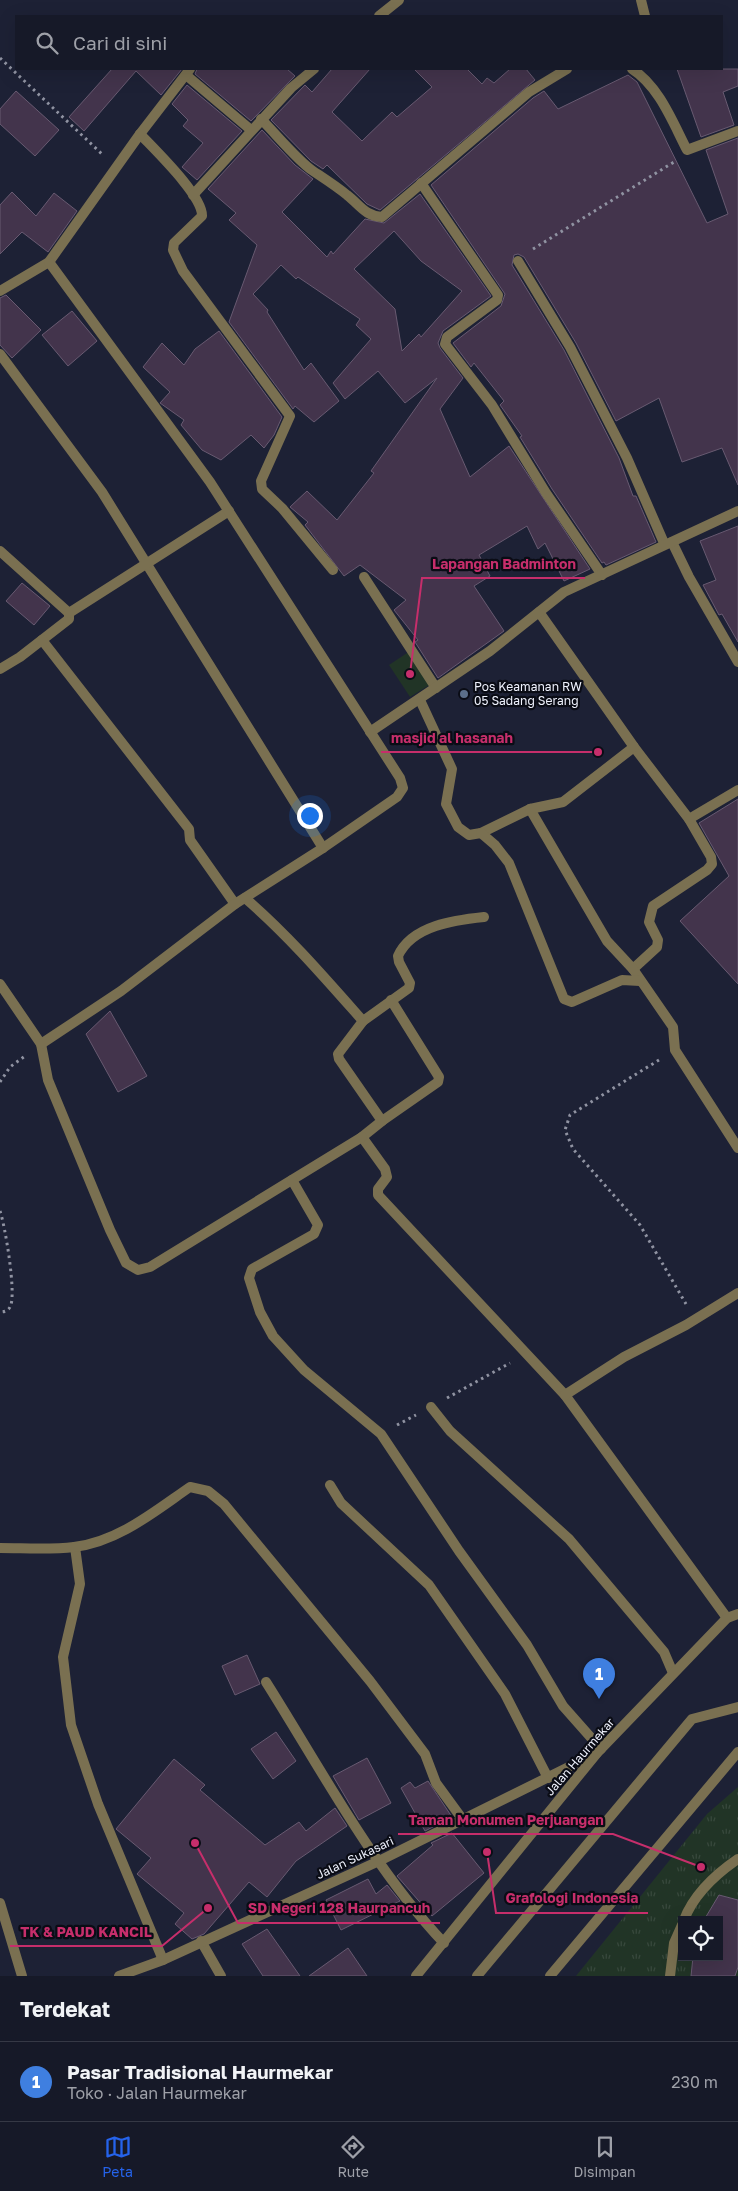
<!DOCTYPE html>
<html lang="id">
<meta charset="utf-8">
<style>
:root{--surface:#161928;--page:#1f2230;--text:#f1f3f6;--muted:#9ea0a8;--line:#353845;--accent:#2563eb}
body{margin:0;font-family:"Golos Text",sans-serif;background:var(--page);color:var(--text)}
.controls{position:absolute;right:15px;bottom:15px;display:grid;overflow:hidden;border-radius:0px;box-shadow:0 5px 20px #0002}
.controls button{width:45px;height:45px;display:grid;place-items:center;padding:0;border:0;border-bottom:1px solid var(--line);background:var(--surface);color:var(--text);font:25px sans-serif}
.you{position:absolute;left:309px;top:815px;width:18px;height:18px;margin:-12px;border:4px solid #fff;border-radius:50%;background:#1a73e8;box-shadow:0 0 0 8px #1a73e833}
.badge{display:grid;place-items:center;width:32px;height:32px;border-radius:50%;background:var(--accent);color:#fff;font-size:16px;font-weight:700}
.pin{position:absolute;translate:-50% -41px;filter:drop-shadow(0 1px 2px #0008)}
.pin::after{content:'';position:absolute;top:26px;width:18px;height:15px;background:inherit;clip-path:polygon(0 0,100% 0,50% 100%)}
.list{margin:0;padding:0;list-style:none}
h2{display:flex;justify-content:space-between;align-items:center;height:65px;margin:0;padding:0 20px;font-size:21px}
h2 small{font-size:16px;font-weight:400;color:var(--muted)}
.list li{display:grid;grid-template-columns:32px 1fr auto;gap:15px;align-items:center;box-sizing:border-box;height:80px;padding:0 20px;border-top:1px solid var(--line)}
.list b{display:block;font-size:19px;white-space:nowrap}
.list p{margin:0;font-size:16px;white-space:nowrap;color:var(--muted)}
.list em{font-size:16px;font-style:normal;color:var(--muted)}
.icon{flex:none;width:28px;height:28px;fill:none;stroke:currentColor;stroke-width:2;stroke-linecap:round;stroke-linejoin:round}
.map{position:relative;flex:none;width:738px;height:1976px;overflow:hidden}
.search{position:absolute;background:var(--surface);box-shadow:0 5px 20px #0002;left:15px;right:15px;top:15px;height:55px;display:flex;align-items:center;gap:12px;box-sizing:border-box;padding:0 18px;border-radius:0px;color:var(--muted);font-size:19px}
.sheet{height:145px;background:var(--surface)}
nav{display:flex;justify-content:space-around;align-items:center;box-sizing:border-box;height:70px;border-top:1px solid var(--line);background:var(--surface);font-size:14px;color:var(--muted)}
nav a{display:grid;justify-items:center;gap:2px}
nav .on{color:var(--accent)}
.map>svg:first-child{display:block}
</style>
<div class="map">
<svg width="738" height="1976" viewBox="0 0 738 1976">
<defs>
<pattern id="park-tufts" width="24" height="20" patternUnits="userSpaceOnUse" patternTransform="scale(1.25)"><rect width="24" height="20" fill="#213426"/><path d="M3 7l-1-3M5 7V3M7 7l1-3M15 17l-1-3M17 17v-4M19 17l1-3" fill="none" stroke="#37483c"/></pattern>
</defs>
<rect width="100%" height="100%" fill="#1d2135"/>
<!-- park -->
<path fill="url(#park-tufts)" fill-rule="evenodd" d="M 738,1787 L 738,1976 L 576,1976 L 707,1814 ZM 682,1920 L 719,1920 L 719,1957 L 682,1957 Z"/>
<!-- garden -->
<polygon fill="#213426" points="410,651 431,684 410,697 389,665"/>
<!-- building -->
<g fill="#43344c" stroke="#685a71" fill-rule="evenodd">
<polygon points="112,69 182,69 161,95 136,71 84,131 69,117"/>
<polygon points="197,69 287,69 295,76 251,121 195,74"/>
<polygon points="332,69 370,69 332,112 362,141 392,112 397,117 432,87 414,69 467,69 482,84 487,78 494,83 510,69 526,69 535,80 380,210 367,204 327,165 323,169 311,161 271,120 305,85 312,92"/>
<polygon points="677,69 738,69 738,86 723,92 734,125 701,137"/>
<polygon points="628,75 637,82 707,223 728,214 706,150 738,138 738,485 722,448 682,462 659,398 616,421 576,343 524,257 518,254 514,255 512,265 564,350 619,458 633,496 636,496 656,542 606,565 604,562 602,563 552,489 520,437 522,436 500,405 504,401 474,363 471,367 453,343 501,306 505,294 431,185 533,98 544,91 558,109"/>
<polygon points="187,85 242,131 197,180 182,167 203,143 183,126 188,120 172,104"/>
<polygon points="16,91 59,130 35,156 0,124 0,109"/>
<path d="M 262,130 L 295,165 L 313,179 L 282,212 L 327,257 L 331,251 L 333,254 L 365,219 L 384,223 L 420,194 L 491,296 L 443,331 L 438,343 L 440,348 L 463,378 L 440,409 L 470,477 L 509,446 L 590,569 L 564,581 L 545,543 L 538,549 L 527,526 L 479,555 L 490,576 L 474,586 L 504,631 L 438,678 L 415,642 L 418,640 L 394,610 L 406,600 L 360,565 L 344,576 L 305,525 L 308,522 L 290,507 L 307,491 L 337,520 L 374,473 L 371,471 L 437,378 L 405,403 L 378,371 L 345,399 L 333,383 L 371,339 L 356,325 L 360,319 L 298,277 L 296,279 L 281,265 L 253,294 L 268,310 L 267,312 L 304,370 L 311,363 L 339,401 L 314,422 L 295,406 L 293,409 L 229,322 L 257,245 L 229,220 L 236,213 L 208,189 ZM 394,231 L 421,261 L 462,291 L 421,337 L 419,334 L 402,351 L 395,309 L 354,269 Z"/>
<polygon points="12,192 36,216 54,193 77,211 48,252 22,232 0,254 0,205"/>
<polygon points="6,295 41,330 12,358 0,345 0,298"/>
<polygon points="72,311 97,341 68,366 42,335"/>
<polygon points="219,331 282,417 274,435 264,448 251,435 221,460 202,450 181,425 184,420 160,403 170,392 143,367 162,343 184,365 195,349"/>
<polygon points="738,526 738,642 722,614 719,615 703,585 716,580 700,541"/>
<polygon points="22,583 50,606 34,625 6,601"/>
<polygon points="738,799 738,984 680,921 729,876 699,823"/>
<polygon points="110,1011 147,1076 118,1092 86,1034"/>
<polygon points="247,1655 260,1684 235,1695 222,1666"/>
<polygon points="276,1732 296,1761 273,1779 251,1749"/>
<polygon points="367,1758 391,1803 359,1820 333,1776"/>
<polygon points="174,1759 205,1785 200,1790 265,1845 299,1822 306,1831 335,1808 347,1826 296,1861 267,1897 249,1882 204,1934 192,1939 175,1924 184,1913 137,1874 151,1858 116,1829"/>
<polygon points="428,1781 452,1817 425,1831 401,1788 410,1782 415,1788"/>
<polygon points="452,1833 484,1873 432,1916 397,1876 433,1845 431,1843"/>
<polygon points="368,1879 376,1894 387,1885 400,1901 341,1930 326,1900"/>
<polygon points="719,1895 738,1900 738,1967 735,1976 691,1976 693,1957 719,1957 719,1920 704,1920"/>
<polygon points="267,1929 300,1976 263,1976 242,1944"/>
<polygon points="348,1948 367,1976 309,1976"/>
</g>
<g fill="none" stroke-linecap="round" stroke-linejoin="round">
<!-- path -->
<g stroke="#9093a2" stroke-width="3" stroke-dasharray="2.5 4" stroke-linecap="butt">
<polyline points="0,58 103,155"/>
<polyline points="533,249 674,162"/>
<polyline points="659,1060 570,1115 565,1130 573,1149 640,1225 686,1304"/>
<polyline points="0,1082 10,1067 25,1056"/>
<path d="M 0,1211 C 5,1225 17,1296 10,1307 C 8,1311 4,1312 0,1312"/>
<polyline points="447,1398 510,1363"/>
<polyline points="397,1425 416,1415"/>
</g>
<!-- lane -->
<g stroke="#7a7051" stroke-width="10">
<polyline points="330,1485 341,1503 429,1585 505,1694 548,1778"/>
<path d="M 684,1920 C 694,1894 716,1874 738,1859"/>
<polyline points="477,1976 692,1719 738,1707"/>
<polyline points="550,1976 738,1752"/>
<polyline points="670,1976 674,1943 682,1925"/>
</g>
<!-- street -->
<g stroke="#7a7051" stroke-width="10">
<polyline points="641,0 645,16"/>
<polyline points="379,16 399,0"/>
<path d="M 632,69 C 659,86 673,123 687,150 L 738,131"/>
<polyline points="186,75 251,130"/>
<path d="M 261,119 C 276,134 297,160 313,171 C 325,179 336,186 347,195 C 360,205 365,216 382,217 L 529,92 L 567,69"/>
<path d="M 140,134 C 155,150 203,196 202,216 L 174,243 L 173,250 L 183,271 L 290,416 L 261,481 L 262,489 L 282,508 L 333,570"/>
<polyline points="421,183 498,295 497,300 447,337 445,344 492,405 546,493 602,575"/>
<polyline points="193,195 291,88 314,69"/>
<polyline points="518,261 570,347 627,458 664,543"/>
<polyline points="0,291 49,262 140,134 190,69"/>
<polyline points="0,354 102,492 323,848"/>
<polyline points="672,542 689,577 738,662"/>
<polyline points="0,551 69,613 69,619 20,657 0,669"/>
<polyline points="364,577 436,688"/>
<polyline points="539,612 634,747 689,819 711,857 712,864 707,870 653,906 649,922 658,940 657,947 633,969"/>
<polyline points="69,613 229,511"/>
<polyline points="42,640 189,829 190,840 235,904"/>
<polyline points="420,700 452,769 446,804 458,827 469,835 481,833 530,809 607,941 633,969 673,1027 675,1050 738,1148"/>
<polyline points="370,732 490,651 564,592 738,511"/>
<polyline points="530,809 563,802 634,747"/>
<polyline points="689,819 738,790"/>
<polyline points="481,833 495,845 509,863 564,999 572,1002 622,980 640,981"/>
<path d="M 245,898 C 288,935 325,978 363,1021 L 338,1054 L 339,1059 L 382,1121 L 362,1137 L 385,1169 L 387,1177 L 378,1189 L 378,1195 L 565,1395 L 727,1618"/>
<polyline points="0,984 41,1044 48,1080 110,1230 126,1263 138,1270 150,1267 362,1137"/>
<path d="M 363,1021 L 409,988 L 410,983 L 399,962 L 398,956 C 412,925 456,920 484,917"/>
<polyline points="41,1044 121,991 235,904 323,848 397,797 403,788 400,778 210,482 49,262"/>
<polyline points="382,1121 438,1082 439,1077 391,1000"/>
<polyline points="292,1180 318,1225 314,1234 252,1269 249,1278 260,1312 273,1336 304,1370 381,1434 459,1551 527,1645 563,1706 601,1749"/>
<polyline points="565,1395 624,1357 686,1325 738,1293"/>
<polyline points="431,1407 450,1431 569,1539 664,1652 673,1673"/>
<polyline points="75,1547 80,1584 63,1657 71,1725 98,1804 163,1960"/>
<path d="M 0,1548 C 24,1548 50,1550 74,1547 C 118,1542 155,1511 190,1487 L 208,1491 L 224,1504 L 370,1681 L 425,1754 L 436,1783 L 463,1820"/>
<path d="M 266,1682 C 321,1769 373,1868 444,1943"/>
<polyline points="0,1903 22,1976"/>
<polyline points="201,1941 221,1976"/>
<polyline points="119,1976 163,1960 379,1861 597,1753"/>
<polyline points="416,1976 597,1753 727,1618 738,1614"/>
</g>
</g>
<!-- markers -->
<circle fill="#5c6f8a" stroke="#0a0c15" stroke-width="2" cx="464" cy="694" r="5"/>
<g text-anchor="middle" stroke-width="4.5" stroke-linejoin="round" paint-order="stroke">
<!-- poi labels -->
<g font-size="12" fill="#eff2fd" stroke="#0a0c15" text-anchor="start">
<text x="474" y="691">Pos Keamanan RW<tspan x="474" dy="14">05 Sadang Serang</tspan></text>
</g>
<!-- street labels -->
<g font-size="12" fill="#eff2fd" stroke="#0a0c15">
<text transform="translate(580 1757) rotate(-49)" y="4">Jalan Haurmekar</text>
<text transform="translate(355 1858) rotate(-25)" y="4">Jalan Sukasari</text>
</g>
</g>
<!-- callouts -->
<path fill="none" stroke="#c62e6b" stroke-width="2" d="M410 674L422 578H585M598 752L523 752H381M701 1867L613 1834H398M487 1852L496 1913H648M195 1843L238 1923H440M208 1908L162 1946H10"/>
<g fill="#c62e6b" stroke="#0a0c15" stroke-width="2">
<circle cx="410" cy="674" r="5"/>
<circle cx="598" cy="752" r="5"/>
<circle cx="701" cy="1867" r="5"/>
<circle cx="487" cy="1852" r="5"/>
<circle cx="195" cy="1843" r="5"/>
<circle cx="208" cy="1908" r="5"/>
</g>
<g font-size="14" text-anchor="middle" font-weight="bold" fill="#c62e6b" stroke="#0a0c15" stroke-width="4.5" stroke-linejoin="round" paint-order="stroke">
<text x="504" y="569">Lapangan Badminton</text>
<text x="452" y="743">masjid al hasanah</text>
<text x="506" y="1825">Taman Monumen Perjuangan</text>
<text x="572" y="1903">Grafologi Indonesia</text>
<text x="339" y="1913">SD Negeri 128 Haurpancuh</text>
<text x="86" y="1937">TK &amp; PAUD KANCIL</text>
</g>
</svg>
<div class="controls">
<button><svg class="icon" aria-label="locate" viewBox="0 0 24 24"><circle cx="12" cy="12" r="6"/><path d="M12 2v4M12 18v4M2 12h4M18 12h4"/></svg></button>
</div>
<div class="you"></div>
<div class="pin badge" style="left:599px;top:1699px;background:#3f7fe0">1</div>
<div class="search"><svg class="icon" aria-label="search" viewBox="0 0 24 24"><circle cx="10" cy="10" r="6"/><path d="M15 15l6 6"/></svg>Cari di sini</div>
</div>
<section class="sheet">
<h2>Terdekat<small></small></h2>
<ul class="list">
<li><span class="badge" style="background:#3f7fe0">1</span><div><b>Pasar Tradisional Haurmekar</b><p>Toko · Jalan Haurmekar</p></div><em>230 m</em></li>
</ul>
</section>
<nav>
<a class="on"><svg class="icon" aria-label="map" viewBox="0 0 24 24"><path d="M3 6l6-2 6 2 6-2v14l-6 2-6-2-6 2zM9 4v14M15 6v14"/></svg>Peta</a>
<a><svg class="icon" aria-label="directions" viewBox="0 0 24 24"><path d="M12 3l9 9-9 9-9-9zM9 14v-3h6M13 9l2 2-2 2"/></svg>Rute</a>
<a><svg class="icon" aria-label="saved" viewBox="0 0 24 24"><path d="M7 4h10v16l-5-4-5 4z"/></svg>Disimpan</a>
</nav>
